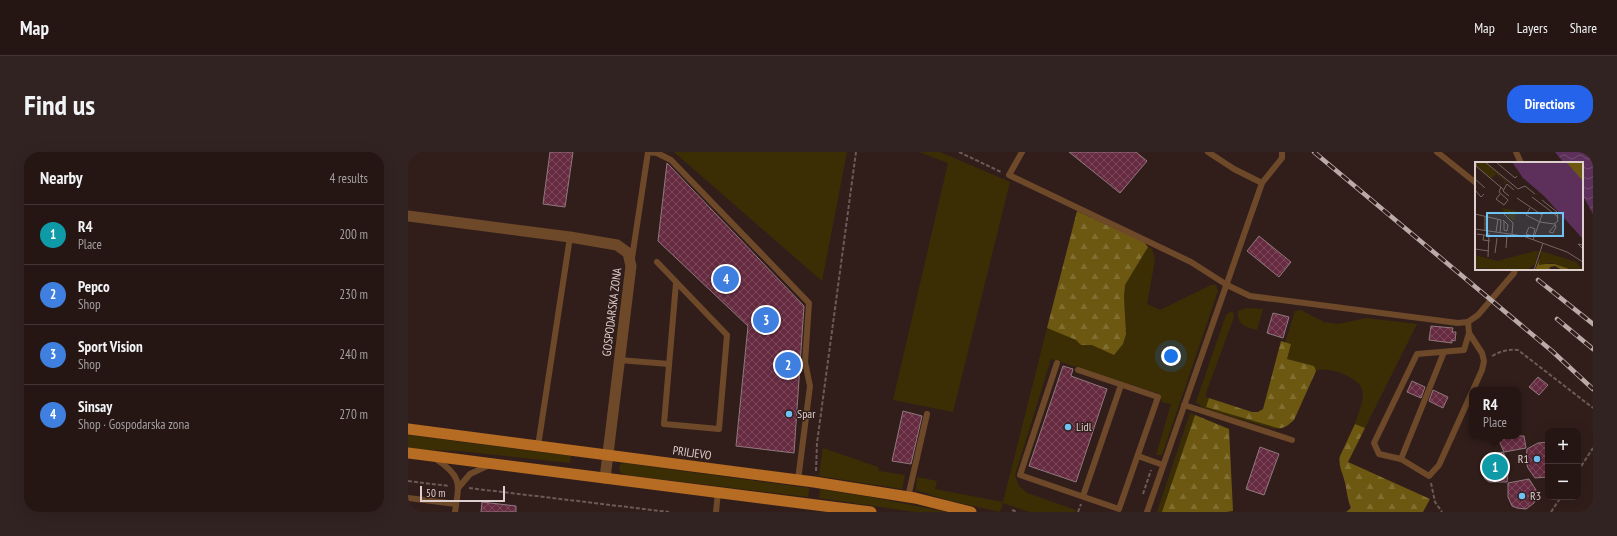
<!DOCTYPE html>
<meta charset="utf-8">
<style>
:root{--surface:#251614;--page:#312322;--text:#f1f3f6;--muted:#a39fa0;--line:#423534;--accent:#2563eb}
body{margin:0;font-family:"PT Sans Narrow",sans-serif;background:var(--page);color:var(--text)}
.controls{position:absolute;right:12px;bottom:12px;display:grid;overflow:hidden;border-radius:8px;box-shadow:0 4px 16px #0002}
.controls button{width:36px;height:36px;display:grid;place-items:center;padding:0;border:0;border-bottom:1px solid var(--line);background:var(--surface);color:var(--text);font:20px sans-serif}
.scale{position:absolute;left:12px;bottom:10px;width:85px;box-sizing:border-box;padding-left:4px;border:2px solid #ddcfcd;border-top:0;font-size:11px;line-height:14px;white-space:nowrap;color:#ddcfcd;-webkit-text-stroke:3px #311e1b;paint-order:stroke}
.you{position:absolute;left:763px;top:204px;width:14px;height:14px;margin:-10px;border:3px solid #fff;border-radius:50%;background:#1a73e8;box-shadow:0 0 0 6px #1a73e833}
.badge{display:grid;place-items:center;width:26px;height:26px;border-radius:50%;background:var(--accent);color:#fff;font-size:13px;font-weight:700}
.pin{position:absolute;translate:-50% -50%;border:2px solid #fff;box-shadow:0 1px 4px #0006}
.popup{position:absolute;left:1061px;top:235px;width:52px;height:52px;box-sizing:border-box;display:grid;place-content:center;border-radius:8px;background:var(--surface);filter:drop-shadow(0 1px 3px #0005);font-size:13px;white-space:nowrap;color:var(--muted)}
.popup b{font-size:15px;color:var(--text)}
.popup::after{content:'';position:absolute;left:50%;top:100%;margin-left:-8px;border:8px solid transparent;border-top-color:var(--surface)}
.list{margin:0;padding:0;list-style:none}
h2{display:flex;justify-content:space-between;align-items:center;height:52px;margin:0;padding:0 16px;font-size:17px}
h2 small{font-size:13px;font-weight:400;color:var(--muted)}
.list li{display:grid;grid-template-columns:26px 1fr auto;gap:12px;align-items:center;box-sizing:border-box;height:60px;padding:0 16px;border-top:1px solid var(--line)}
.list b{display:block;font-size:15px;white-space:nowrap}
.list p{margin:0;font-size:13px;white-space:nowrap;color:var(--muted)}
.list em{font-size:13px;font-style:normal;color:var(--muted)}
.map{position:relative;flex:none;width:1185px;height:360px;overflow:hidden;border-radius:16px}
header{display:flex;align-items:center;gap:24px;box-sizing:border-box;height:56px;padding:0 20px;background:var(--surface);border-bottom:1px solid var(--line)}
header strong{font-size:19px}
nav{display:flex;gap:22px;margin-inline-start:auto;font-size:14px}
.intro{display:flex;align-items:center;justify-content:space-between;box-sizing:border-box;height:96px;padding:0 24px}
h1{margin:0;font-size:28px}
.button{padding:10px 18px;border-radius:16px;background:var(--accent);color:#fff;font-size:14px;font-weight:700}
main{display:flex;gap:24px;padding:0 24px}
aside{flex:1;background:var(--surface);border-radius:16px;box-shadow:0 4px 16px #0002}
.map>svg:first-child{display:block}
</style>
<header>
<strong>Map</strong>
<nav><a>Map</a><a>Layers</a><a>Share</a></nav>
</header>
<div class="intro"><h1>Find us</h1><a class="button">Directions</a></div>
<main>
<aside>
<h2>Nearby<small>4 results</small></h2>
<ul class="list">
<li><span class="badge" style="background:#0f9aa8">1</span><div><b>R4</b><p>Place</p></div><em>200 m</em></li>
<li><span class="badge" style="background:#3f7fe0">2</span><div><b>Pepco</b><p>Shop</p></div><em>230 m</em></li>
<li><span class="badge" style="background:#3f7fe0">3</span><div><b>Sport Vision</b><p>Shop</p></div><em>240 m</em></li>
<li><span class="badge" style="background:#3f7fe0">4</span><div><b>Sinsay</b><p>Shop · Gospodarska zona</p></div><em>270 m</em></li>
</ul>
</aside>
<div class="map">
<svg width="1185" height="360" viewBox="0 0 1185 360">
<defs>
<pattern id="forest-firs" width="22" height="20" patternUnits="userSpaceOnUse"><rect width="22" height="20" fill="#6d5811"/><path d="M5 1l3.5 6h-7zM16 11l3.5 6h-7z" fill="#816f32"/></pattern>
<pattern id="water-waves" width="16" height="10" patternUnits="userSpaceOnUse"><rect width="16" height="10" fill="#5c305a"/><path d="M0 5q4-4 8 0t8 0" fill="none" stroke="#734d70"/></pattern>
<pattern id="building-cross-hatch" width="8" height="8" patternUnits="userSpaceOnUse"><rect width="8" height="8" fill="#662b40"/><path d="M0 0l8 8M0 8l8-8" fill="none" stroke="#7b495a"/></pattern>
</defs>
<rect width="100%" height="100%" fill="#311e1b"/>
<!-- grass -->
<g fill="#3b2e05">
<polygon points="266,0 439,0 414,129"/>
<polygon points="511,0 532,0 602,30 545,260 485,248 540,11"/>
<polygon points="740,95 744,97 747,108 739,152 752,158 803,133 808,133 810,139 754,303 748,303 763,252 754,250 752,244 749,241 643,207 607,323 611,334 619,341 668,358 667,360 621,360 595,351 592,360 539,348 508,338 509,325 529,329 527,337 595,350 639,176 668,188 673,193 684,193 718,182 716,145 717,133"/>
<path d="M 838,156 L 855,157 L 849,178 C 839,176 828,172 830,159 Z"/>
<path d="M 893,158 L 916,170 L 930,172 L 958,166 L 1009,172 L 957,276 L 947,272 C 950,262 955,251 955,241 C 955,226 919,213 908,219 L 906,214 L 879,207 L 883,192 L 877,191 L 887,159 Z"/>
<polygon points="822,160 825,160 826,165 798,241 798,245 801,246 799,255 875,276 867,277 797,257 788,250 818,163"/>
<polygon points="782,261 787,263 754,360 749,360"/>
<polygon points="0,283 163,304 162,311 52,299 19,298 0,296"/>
<polygon points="415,296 470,315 471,319 497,323 494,337 411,324"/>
<polygon points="216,311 401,336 400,345 218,323 213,321 211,317 212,312"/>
<polygon points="412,337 468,346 539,360 507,360 411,346"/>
</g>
<!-- forest -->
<g fill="url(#forest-firs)">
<polygon points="669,59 736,90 740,95 717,133 716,145 718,182 715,192 706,203 684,193 673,193 668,188 639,176"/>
<path d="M 873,189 L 883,192 L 879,207 L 906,214 L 908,219 L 886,268 C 881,272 877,277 870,276 L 798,255 L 801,246 L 844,260 L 850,260 L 855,257 Z"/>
<polygon points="787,263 821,277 825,359 818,360 754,360"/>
<path d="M 947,272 L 957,276 L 940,310 L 1022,347 L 1015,360 L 938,360 L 943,356 C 939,347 939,337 936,327 C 934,320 930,312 932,304 Z"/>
</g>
<!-- water -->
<polygon fill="url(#water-waves)" points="1147,0 1185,0 1185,62 1174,42 1174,11 1156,11"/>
<!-- building -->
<g fill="url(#building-cross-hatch)" stroke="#90787f">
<polygon points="142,0 165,0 157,55 135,52"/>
<polygon points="661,0 728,0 739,9 712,41"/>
<polygon points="259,11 396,154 386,301 328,294 340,174 250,89"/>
<polygon points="851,84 883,110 871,125 839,99"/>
<polygon points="865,161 881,165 875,186 859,181"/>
<polygon points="1023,174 1045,176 1044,180 1048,180 1047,189 1044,188 1044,191 1021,188"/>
<polygon points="655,214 665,217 663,224 699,237 668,330 621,314"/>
<polygon points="1130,225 1140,233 1131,243 1121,235"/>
<polygon points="1004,229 1017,235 1013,246 999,240"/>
<polygon points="1025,238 1040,245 1035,256 1021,249"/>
<polygon points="495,259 514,264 503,312 484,309"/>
<polygon points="1089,284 1116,284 1118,296 1096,300"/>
<polygon points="1140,290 1140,325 1127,326 1120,316 1118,310 1119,297 1130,291"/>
<polygon points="852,295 871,302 856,343 838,337"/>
<polygon points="1095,300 1101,312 1099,330 1081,330 1077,327 1073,319 1074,309 1082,303"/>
<polygon points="1121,327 1128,338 1128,347 1126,351 1118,357 1109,356 1104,354 1100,345 1100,331"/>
<polygon points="74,350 108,354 108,360 73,360"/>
</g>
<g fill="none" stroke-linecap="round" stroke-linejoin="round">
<!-- path -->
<g stroke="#6b5a57" stroke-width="2" stroke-dasharray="4 2" stroke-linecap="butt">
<polyline points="551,0 593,20"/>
<path d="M 1084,204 C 1093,199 1100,197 1110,198 L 1185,256"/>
<polyline points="408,319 409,291 448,0"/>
<polyline points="1170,319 1185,296"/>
<polyline points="0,329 41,334"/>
<polyline points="1023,331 1027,350 1034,360"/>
<polyline points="61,336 261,360"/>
<polyline points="735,342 743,318"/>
<polyline points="604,358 609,360"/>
<polyline points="670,360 673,352"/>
<polyline points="1143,360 1153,345"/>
</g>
<!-- service -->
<g stroke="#6d492a" stroke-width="6">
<polyline points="614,0 601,23 783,110 819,133 842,144 1050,171 1060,170 1070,163 1106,121 1107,117"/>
<polyline points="800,0 826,17 854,31"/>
<polyline points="1029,0 1068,31"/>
<polyline points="1108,0 1113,11"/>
<polyline points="224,106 240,0 249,1 263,8 401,151 397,210 402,234 390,328"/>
<polyline points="249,110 319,183 311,277 256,272 268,131"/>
<polyline points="1060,170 1061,181 1074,201 1076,209 1074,218 1065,238"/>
<polyline points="1061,181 1056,198 1009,202 966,291 971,302 993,307 1021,324 1031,313 1064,240"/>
<polyline points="211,208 261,212"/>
<polyline points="649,211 612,323 711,357 750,245 670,218"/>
<polyline points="776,253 884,288"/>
<polyline points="130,294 162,85"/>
<polyline points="730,304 755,313"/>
<path d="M 28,307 C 55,325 51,332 47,360"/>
<polyline points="993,307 1036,200"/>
<polyline points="51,335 62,322 79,314"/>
<polyline points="675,344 713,233"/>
<polyline points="500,345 519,262"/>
<polyline points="0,346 48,352"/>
<polyline points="308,360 310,340"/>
<polyline points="739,360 854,31 874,6 874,0"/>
</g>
<!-- minor -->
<polyline stroke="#6d492a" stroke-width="11" points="0,64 162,85 209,93 220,101 223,114 197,326"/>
<!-- primary -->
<g stroke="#b66c22" stroke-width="11">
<polyline points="0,277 406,330 507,346 563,360"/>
<polyline points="0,301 463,360"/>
</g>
<!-- rail casing -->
<g stroke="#baaba9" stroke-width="4.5">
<g id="rail">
<polyline points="906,0 1144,199 1185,237"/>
<polyline points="1130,128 1185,172"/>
<polyline points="1149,167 1185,197"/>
</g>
</g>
<!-- rail -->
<use href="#rail" stroke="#311e1b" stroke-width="3" stroke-dasharray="9" stroke-linecap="butt"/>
</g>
<!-- markers -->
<g fill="#6fc2f4" stroke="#311e1b" stroke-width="1.5">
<circle cx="381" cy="262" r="4"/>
<circle cx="660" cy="275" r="4"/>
<circle cx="1129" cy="307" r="4"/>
<circle cx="1114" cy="344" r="4"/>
</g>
<g text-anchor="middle" stroke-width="3" stroke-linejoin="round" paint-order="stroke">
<!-- street labels -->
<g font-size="12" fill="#ddcfcd" stroke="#311e1b">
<text transform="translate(204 160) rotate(-83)" y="4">GOSPODARSKA ZONA</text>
<text transform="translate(284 301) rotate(8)" y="4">PRILJEVO</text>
</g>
<!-- poi labels -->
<g font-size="12" fill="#ddcfcd" stroke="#311e1b" text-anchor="start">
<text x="389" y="266">Spar</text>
<text x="668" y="279">Lidl</text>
<text x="1121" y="311" text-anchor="end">R1</text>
<text x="1122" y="348">R3</text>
</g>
</g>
<!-- overview -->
<g transform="translate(1067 10)">
<rect width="108" height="108" fill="#311e1b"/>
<path d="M 2,0 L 10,0 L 32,20 L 28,22 L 30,19 L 21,12 L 16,17 L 2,4 ZM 27,46 L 41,49 L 39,59 L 29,50 Z" fill="#3b2e05"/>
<path d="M 91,0 L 108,0 L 108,19 L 102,14 ZM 66,94 L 64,102 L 80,102 L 98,108 L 87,108 L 80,104 L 75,105 L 74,108 L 60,108 Z" fill="#6d5811"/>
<path d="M 60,89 L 64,89 L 60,102 L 52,108 L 0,106 L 0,93 L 22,99 ZM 66,89 L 101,100 L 108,108 L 98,108 L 77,101 L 64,103 Z" fill="#3b2e05"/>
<path d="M 37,0 L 91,0 L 108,19 L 108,77 L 69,34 L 48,16 Z" fill="#5c305a"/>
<path fill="none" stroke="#766562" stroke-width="1" d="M 1,0 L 1,4 L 29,28M 10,0 L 43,27 L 50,24 L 60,32M 21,0 L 40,16 L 42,14M 0,17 L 10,26M 0,28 L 6,35 L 9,32M 25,32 L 21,37 L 29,43 L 33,38 L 24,30 L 26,25M 34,34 L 28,29 L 32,22 L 39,28M 42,36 L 67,53M 67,38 L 82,50 L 83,56M 55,46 L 51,53 L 65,60 L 79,62 L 83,59 L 82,54 L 57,35M 28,51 L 38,61 L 37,72M 0,52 L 26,58 L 25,71M 10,55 L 10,69M 28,58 L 33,63 L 32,69 L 29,68 L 29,59M 80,62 L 81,65 L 78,71 L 74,70 L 80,63M 54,65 L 51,72 L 58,74 L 60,67 L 55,65M 0,67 L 48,74 L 92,90 L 108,100M 21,70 L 23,57M 2,72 L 16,74M 9,73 L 8,78 L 15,79M 58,78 L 68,50M 108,83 L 103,82 L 108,87M 31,86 L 32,73M 0,87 L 14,89M 20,91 L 22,76M 13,95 L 14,71M 59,108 L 68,81"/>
<path fill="#6fc2f4" fill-opacity="0.15" stroke="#6fc2f4" stroke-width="2" d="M 12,51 L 88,51 L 88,74 L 12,74 Z"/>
<rect width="108" height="108" fill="none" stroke="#ddcfcd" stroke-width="2"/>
</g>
</svg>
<div class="controls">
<button>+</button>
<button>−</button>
</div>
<div class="scale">50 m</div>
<div class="you"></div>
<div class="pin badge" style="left:1087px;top:315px;background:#0f9aa8">1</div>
<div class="popup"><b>R4</b>Place</div>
<div class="pin badge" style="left:380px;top:213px;background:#3f7fe0">2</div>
<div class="pin badge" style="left:358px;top:168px;background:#3f7fe0">3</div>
<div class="pin badge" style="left:318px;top:127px;background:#3f7fe0">4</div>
</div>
</main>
